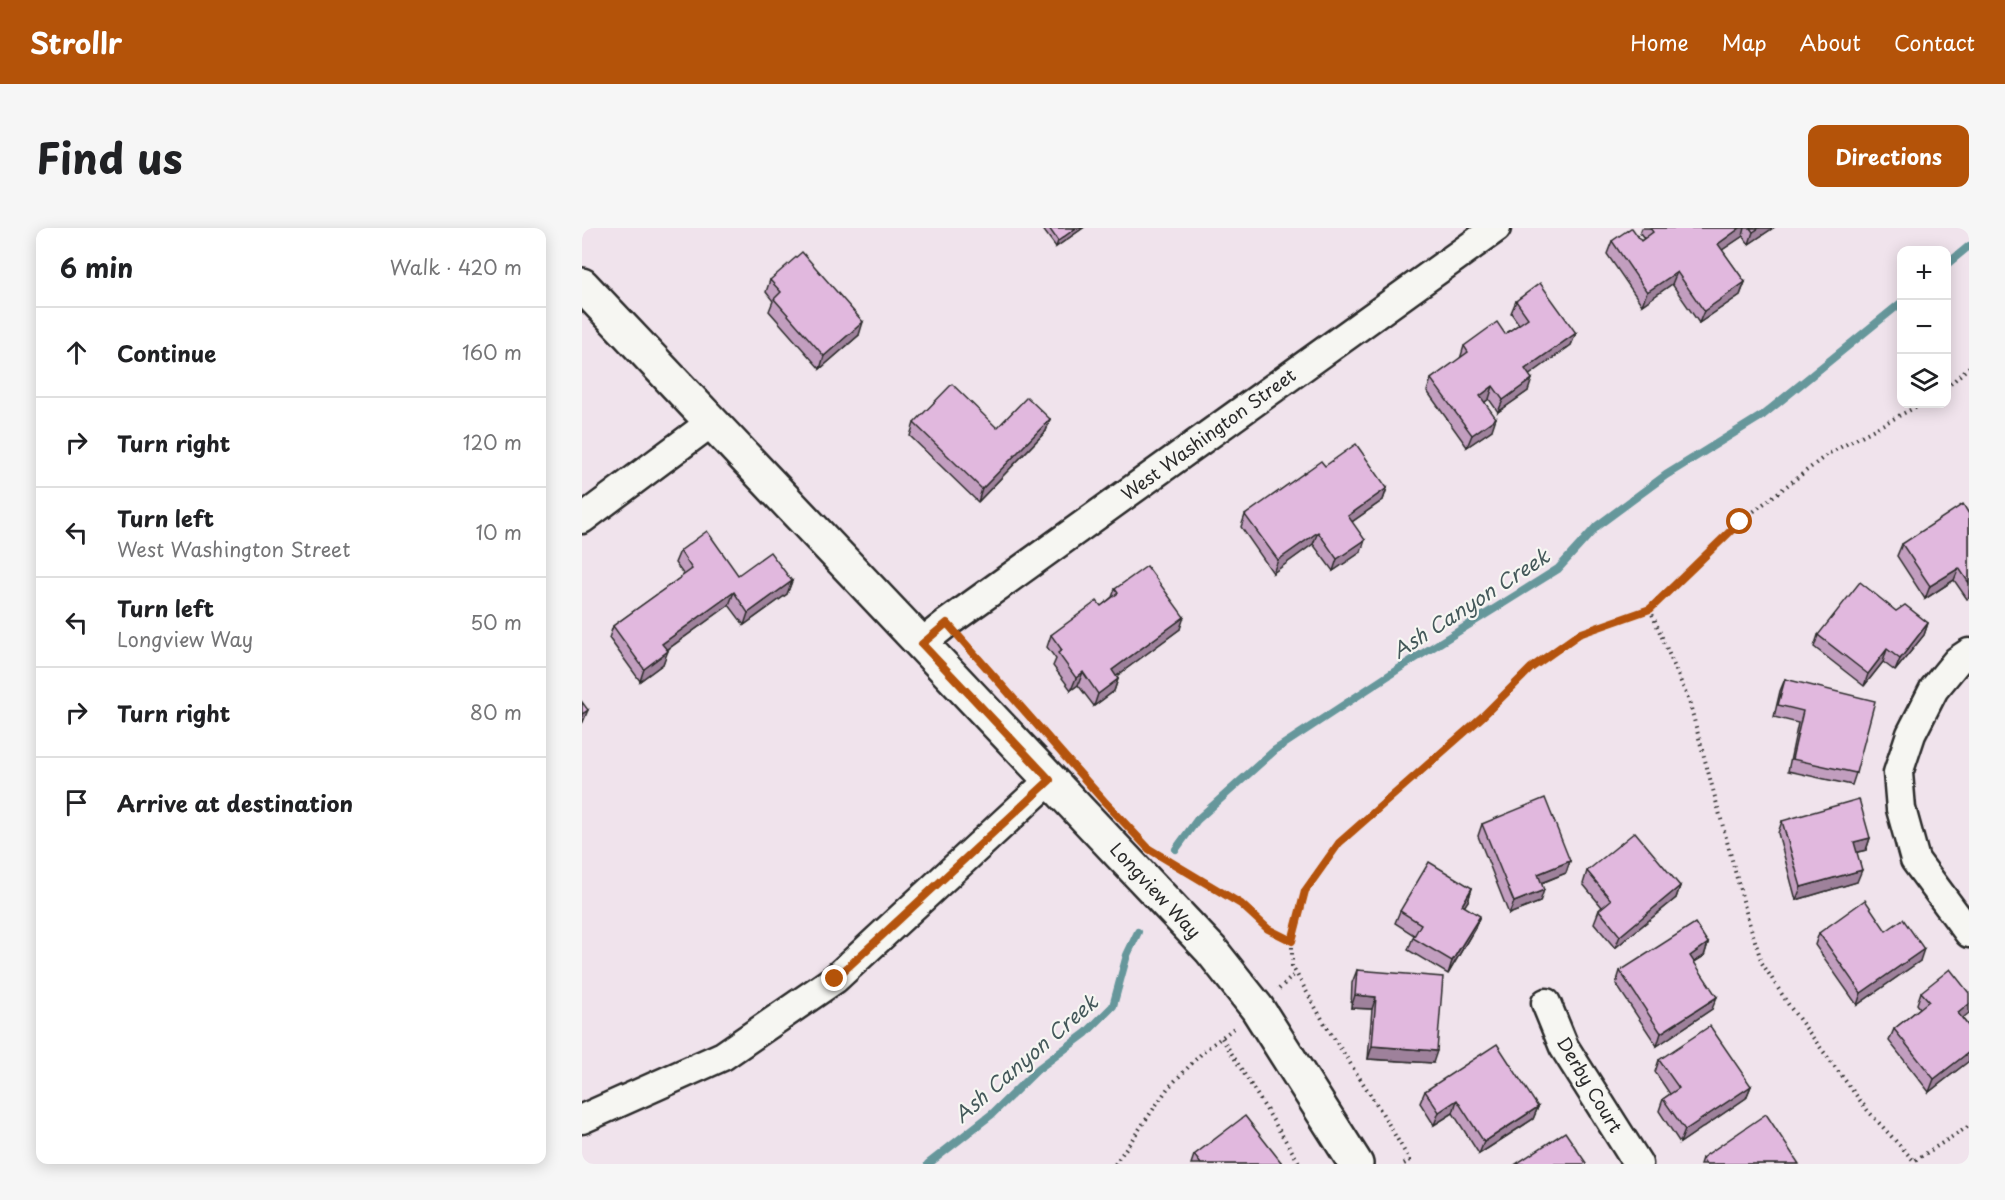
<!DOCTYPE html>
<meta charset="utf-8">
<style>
:root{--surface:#fff;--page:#f6f6f6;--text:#202124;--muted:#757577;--line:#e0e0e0;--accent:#b45309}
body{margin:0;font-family:"Playpen Sans",sans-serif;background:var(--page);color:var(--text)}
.controls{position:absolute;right:18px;top:18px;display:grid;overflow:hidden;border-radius:12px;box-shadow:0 3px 15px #0003}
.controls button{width:54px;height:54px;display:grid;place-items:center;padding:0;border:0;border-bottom:2px solid var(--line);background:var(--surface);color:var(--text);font:30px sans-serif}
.stop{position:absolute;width:18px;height:18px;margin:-14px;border:4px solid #b45309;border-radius:50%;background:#fff}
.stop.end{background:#b45309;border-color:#fff;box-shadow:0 2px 6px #0008}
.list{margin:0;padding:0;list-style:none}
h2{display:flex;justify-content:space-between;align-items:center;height:78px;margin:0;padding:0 24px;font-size:26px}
h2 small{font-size:20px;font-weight:400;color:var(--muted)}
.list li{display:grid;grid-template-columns:39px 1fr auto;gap:18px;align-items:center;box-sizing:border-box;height:90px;padding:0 24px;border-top:2px solid var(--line)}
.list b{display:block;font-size:22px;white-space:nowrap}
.list p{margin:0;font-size:20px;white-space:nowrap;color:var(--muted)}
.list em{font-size:20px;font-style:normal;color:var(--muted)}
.icon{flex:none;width:33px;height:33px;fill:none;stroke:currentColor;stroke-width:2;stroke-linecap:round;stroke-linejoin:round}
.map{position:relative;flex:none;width:1387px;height:936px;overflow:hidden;border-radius:12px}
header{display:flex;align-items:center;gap:36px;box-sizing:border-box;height:84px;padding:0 30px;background:var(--accent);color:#fff}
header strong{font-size:28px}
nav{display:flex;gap:33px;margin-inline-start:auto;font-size:21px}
.intro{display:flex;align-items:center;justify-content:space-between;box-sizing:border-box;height:144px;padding:0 36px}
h1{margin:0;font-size:42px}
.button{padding:15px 27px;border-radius:12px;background:var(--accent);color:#fff;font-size:21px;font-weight:700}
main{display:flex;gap:36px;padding:0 36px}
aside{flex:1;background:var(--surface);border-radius:12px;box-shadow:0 3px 15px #0003}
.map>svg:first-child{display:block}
</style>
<header>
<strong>Strollr</strong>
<nav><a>Home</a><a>Map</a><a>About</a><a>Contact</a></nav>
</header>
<div class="intro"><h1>Find us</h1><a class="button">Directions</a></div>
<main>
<aside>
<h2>6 min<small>Walk · 420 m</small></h2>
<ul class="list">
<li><svg class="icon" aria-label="ahead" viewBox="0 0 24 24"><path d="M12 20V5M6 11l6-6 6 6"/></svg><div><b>Continue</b></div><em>160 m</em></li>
<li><svg class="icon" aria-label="right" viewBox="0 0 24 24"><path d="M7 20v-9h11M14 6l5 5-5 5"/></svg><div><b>Turn right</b></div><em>120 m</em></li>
<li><svg class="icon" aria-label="left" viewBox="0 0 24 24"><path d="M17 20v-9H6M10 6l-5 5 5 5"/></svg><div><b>Turn left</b><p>West Washington Street</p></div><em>10 m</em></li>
<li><svg class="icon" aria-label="left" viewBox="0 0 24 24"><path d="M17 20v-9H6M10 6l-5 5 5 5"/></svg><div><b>Turn left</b><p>Longview Way</p></div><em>50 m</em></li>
<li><svg class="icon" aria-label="right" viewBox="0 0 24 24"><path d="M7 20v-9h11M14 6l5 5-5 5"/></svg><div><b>Turn right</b></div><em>80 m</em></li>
<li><svg class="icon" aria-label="arrive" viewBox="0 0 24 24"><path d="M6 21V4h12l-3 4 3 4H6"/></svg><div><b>Arrive at destination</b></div></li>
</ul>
</aside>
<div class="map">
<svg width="1387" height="936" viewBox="0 0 1387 936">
<rect width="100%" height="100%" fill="#f0e3ec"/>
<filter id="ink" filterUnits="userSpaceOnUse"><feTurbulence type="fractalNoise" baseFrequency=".0167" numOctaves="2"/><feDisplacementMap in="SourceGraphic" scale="12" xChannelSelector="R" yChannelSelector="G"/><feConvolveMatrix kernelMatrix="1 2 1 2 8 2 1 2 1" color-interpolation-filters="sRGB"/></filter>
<g filter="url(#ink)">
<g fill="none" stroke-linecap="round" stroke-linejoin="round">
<!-- stream -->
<g stroke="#66979b" stroke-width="8">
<polyline points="1364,37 1387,18"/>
<polyline points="594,621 615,592 693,522 824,436 976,341 1015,298 1084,247 1181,187 1320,74"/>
<polyline points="346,936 410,886 456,841 504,805 531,778 545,727 556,704"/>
</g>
<!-- street casing -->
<g stroke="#2b2b2b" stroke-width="33">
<g id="street">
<polyline points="0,291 131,193"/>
<polyline points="340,415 365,395 914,0"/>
<polyline points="1387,425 1375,433 1352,461 1329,506 1316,545 1319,581 1333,632 1387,705"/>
<polyline points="964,775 982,819 1056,936"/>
<polyline points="0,891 141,828 253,751 468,552"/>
</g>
</g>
<!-- secondary casing -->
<g stroke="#2b2b2b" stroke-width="38">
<polyline id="secondary" points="0,57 629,722 675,780 774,936"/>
</g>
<!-- path -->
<g stroke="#2b2b2b" stroke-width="4" stroke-dasharray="1.5 4.5" stroke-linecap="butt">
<polyline points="1364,160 1387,139"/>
<polyline points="1339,176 1246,226 1158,294 1068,381 1107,473 1166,691 1180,735 1208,779 1286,883 1332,933 1387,898"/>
<polyline points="586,632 659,676 686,701 710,713 723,663 757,615 901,488 949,440 997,406 1068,381"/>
<polyline points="710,713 710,738 744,798 799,883 828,933"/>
<polyline points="697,761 714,745"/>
<polyline points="640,810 718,936"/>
<polyline points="533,936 586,860 622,823 652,800"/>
<polyline points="822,936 828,933 830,936"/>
</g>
<!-- street -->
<use href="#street" stroke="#f6f6f2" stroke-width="28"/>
<!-- secondary -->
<use href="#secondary" stroke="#f6f6f2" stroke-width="33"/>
</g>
<!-- wall -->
<g fill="#c29ebf" stroke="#2b2b2b" stroke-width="1.5">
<polygon points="460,0 501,0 474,19"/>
<polygon points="1060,0 1191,0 1167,16 1161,8 1140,22 1163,54 1158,67 1117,95 1090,56 1060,77 1025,26 1030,13 1059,13 1062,10 1058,5"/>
<polygon points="188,52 277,107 238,141 187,83 191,73 184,64"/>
<polygon points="934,73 994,105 989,117 947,147 946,163 916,184 907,171 903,174 910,202 885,219 845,163 849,151 878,131 882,118 923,106 937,96 929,85"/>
<polygon points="468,191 464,203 396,274 328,208 332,195 415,200"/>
<polygon points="743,238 805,260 801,272 770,294 779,324 751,343 731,316 691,345 659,299 663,287"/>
<polygon points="1387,286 1387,370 1385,371 1372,352 1343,371 1315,328 1320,316"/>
<polygon points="98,323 156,347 210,353 205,366 162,397 147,377 85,422 81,436 58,453 27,410 31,398 102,347 93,335"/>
<polygon points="533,361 598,401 534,448 536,451 532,463 512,478 496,457 489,462 471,438 474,431 465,419 469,407 519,378 530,369"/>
<polygon points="1314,383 1346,395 1342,407 1313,443 1301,434 1282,458 1232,419 1236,407"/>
<polygon points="1203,451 1274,545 1270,557 1206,543 1216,495 1192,489 1198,463"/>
<polygon points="1200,593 1288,610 1284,622 1275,624 1275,654 1214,672 1196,605"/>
<polygon points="900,596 988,633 984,645 960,655 958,674 927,686 896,608"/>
<polygon points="1005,643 1098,658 1094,670 1033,720 1012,695 1017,682 1020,679 1001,656"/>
<polygon points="890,660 886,673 882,678 893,700 866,746 826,722 832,707 813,695 818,683"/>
<polygon points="1304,703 1338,733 1275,777 1233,717 1237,705"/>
<polygon points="1126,715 1122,728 1112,734 1130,781 1075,818 1034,756 1038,743"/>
<polygon points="775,742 851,835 786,831 790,781 769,780 770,755"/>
<polygon points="1339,764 1380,790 1387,799 1387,833 1347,864 1307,813 1312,801 1338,780 1335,776"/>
<polygon points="1077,832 1169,858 1164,870 1098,915 1077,883 1081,871 1088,866 1073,844"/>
<polygon points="843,863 956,879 951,891 897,926 871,885 852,897 838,875"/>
<polygon points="612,927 699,934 699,936 609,936"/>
<polygon points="1120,930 1217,936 1118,936"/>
</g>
<!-- shaded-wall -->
<g fill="#9e819b" stroke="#2b2b2b" stroke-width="1.5">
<polygon points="494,0 501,0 474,19 476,13"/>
<polygon points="1158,0 1163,0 1161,8 1131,28 1136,16"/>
<polygon points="1177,0 1191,0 1167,16 1171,4"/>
<polygon points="1095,44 1090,56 1060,77 1065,64"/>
<polygon points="1163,54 1158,67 1117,95 1122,83"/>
<polygon points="281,94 277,107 238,141 242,128"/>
<polygon points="994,105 989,117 939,153 943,141"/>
<polygon points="950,151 946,163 916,184 921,172"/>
<polygon points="911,158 907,171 894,180 898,168"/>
<polygon points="914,190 910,202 885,219 890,207"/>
<polygon points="468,191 464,203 396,274 400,261"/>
<polygon points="805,260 801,272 761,300 766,288"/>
<polygon points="736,304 731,316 691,345 696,332"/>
<polygon points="783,312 779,324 751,343 755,331"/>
<polygon points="1377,340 1372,352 1343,371 1348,358"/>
<polygon points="210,353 205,366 162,397 166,385"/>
<polygon points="152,364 147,377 76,428 80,416"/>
<polygon points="602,389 598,401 525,455 530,442"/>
<polygon points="1346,395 1342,407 1313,443 1318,431"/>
<polygon points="1305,421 1301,434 1282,458 1286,446"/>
<polygon points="86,423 81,436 58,453 62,441"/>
<polygon points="501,444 496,457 489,462 494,450"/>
<polygon points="536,451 532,463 512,478 516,466"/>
<polygon points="6,482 1,494 0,495 0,486"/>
<polygon points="1288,610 1284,622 1268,626 1272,614"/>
<polygon points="988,633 984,645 951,658 956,646"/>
<polygon points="1280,642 1275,654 1214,672 1219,659"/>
<polygon points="1098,658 1094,670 1033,720 1038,708"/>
<polygon points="890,660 886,673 876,689 880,677"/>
<polygon points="962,662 958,674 927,686 932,674"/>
<polygon points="898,688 893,700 866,746 870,733"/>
<polygon points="1126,715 1122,728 1103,740 1108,728"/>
<polygon points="1342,721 1338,733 1275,777 1279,765"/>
<polygon points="773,767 794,769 790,781 769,780"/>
<polygon points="1135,769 1130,781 1075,818 1079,805"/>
<polygon points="1387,776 1387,785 1372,797 1376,785"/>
<polygon points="790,818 855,823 851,835 786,831"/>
<polygon points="1387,824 1387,833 1347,864 1352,851"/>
<polygon points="1169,858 1164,870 1098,915 1103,902"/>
<polygon points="875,872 871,885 852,897 857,884"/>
<polygon points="956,879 951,891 897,926 902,914"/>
</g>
<!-- building -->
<g fill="#e1b8de" stroke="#2b2b2b" stroke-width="1.5">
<polygon points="467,0 494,0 476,13"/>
<polygon points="1049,0 1050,0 1059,13 1071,4 1068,0 1158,0 1136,16 1163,54 1122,83 1095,44 1065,64 1030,13"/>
<polygon points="1168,0 1177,0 1171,4"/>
<polygon points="220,24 281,94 242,128 192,71 199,64 188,52"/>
<polygon points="958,55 994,105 943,141 950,151 921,172 911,158 898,168 914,190 890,207 849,151 886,124 882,118 915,94 923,106 946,90 934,73"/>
<polygon points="370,156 415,200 445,169 468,191 400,261 332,195"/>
<polygon points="774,216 805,260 766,288 783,312 755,331 736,304 696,332 663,287 739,233 743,238"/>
<polygon points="1381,276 1387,286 1387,355 1377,340 1348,358 1320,316"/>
<polygon points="125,303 156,347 188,324 210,353 166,385 152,364 80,416 86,423 62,441 31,398 110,341 98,323"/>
<polygon points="565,338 602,389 530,442 536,451 516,466 501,444 494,450 476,425 480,422 469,407 515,373 519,378 536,365 533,361"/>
<polygon points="1278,354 1314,383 1323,377 1346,395 1318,431 1305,421 1286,446 1236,407"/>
<polygon points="1203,451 1293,473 1274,545 1210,531 1221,483 1196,477"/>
<polygon points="0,474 6,482 0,486"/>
<polygon points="963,570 988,633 956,646 962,662 932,674 900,596"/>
<polygon points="1277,571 1288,610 1272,614 1280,642 1219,659 1200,593"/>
<polygon points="1053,604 1098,658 1038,708 1017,682 1029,672 1005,643"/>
<polygon points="847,634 890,660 880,677 898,688 870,733 831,710 839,696 818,683"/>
<polygon points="1283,672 1304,703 1321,691 1342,721 1279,765 1237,705"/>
<polygon points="1113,695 1126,715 1108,728 1135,769 1079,805 1038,743"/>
<polygon points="1368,741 1387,765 1387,776 1376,785 1387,799 1387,824 1352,851 1312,801 1347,773 1339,764"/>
<polygon points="775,742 861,749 855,823 790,818 794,769 773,767"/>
<polygon points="1128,798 1169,858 1103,902 1081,871 1097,860 1077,832"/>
<polygon points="915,816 956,879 902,914 875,872 857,884 843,863"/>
<polygon points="1184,886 1217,936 1124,936 1120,930"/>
<polygon points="663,888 699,934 697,936 619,936 612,927"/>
<polygon points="983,904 1004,935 1002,936 934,936"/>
</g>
</g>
<g fill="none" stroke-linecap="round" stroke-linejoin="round" filter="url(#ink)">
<!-- route -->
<polyline stroke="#b45309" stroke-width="8" points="253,751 468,552 340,416 365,395 522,573 567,621 659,676 686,701 710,713 723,663 757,615 901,488 949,440 997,406 1068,381 1158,294"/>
</g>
<g text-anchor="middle" stroke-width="4.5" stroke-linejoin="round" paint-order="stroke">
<!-- street labels -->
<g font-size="18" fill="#2b2b2b" stroke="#f6f6f2">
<text transform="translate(627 207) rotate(-36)" y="6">West Washington Street</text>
<text transform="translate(573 663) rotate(47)" y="6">Longview Way</text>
<text transform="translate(1007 857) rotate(59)" y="6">Derby Court</text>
</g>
<!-- water labels -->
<g font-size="20" font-style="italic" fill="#44585a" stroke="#f6f6f2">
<text transform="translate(889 376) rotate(-33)" y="7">Ash Canyon Creek</text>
<text transform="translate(444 831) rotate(-41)" y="7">Ash Canyon Creek</text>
</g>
</g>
</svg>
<div class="controls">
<button>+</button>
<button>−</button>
<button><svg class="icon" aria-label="layers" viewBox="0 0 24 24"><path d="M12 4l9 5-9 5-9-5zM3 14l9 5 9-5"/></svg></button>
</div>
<div class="stop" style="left:1158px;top:294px"></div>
<div class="stop end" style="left:253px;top:751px"></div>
</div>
</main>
